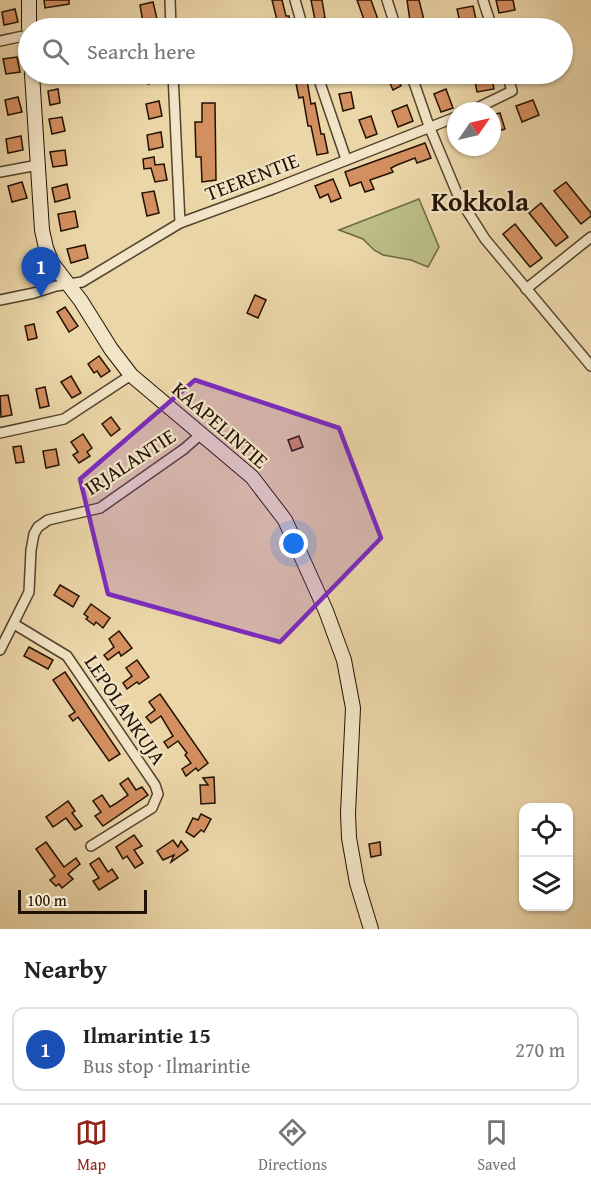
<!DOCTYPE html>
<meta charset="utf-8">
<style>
:root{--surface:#fff;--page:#f6f6f6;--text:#222;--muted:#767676;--line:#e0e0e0;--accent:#8f2418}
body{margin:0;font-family:"Gentium Book Plus",serif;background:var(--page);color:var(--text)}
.controls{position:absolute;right:18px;bottom:18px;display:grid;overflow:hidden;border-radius:12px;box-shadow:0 2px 4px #0004}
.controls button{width:54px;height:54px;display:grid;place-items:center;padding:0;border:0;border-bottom:2px solid var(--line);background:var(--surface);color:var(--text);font:30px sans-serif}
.compass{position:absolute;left:447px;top:102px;width:54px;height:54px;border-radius:50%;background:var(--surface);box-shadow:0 2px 4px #0004;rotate:56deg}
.scale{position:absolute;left:18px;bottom:15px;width:129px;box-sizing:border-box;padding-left:6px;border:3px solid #221203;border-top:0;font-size:16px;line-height:21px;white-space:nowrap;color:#221203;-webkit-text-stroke:4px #f2e4c6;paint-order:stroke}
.you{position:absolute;left:294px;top:544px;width:21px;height:21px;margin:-15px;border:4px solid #fff;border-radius:50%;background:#1a73e8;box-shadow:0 0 0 9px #1a73e833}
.badge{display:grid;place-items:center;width:39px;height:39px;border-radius:50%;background:var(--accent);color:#fff;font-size:20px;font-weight:700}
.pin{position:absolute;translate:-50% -50px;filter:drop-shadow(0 2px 3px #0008)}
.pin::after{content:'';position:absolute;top:32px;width:21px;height:18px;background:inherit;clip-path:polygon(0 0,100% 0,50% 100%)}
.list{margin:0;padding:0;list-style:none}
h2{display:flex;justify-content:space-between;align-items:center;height:78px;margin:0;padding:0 24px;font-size:26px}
h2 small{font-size:20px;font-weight:400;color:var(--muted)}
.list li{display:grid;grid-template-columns:39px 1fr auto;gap:18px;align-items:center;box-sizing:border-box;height:84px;margin:0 12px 12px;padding:0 12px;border:2px solid var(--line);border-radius:12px}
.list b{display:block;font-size:22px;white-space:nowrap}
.list p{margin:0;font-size:20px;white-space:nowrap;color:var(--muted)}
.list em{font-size:20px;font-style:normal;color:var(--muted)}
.icon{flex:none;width:33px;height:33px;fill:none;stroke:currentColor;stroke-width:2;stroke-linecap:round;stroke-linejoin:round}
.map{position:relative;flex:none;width:591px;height:929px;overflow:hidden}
.search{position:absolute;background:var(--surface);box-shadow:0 2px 4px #0004;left:18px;right:18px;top:18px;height:66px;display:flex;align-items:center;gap:15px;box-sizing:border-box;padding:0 21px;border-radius:33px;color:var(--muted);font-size:22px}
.sheet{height:174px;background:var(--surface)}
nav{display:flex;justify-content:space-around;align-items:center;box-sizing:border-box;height:84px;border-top:2px solid var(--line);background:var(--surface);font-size:16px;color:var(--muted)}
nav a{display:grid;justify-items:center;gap:3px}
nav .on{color:var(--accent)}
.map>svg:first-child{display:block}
</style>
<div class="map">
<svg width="591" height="929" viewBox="0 0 591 929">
<rect width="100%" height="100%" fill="#ebd6a8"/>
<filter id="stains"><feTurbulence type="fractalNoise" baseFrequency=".00333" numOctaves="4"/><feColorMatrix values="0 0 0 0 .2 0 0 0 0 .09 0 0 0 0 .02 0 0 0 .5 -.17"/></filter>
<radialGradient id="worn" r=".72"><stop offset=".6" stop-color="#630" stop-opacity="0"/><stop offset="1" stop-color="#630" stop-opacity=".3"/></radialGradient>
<!-- green -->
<polygon fill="#bbbd85" stroke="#6e6844" stroke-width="1.5" points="419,199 439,247 428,267 411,260 383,255 374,250 363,239 339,230"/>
<!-- building -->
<g fill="#d48f60" stroke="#221203" stroke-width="1.5">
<polygon points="44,0 69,0 69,4 45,8"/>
<polygon points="272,0 282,0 286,16 289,16 291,28 279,28"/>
<polygon points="311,0 322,0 325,18 315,20"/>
<polygon points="357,0 371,0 381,28 367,28"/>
<polygon points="407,0 419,0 426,28 411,28"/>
<polygon points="496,0 513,0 515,10 499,13"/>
<polygon points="153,2 157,19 150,21 152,28 144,28 140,5"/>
<polygon points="473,6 477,24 461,27 457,9"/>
<polygon points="15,9 18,22 4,25 2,12"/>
<polygon points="524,20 527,28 501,28 501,27"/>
<polygon points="55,21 57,28 38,28 38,23"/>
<polygon points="17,57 20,72 6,74 3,59"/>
<polygon points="145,74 159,74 160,81 148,84"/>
<polygon points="294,74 306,74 311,104 315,103 321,134 324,134 328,153 317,155 311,126 308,126 303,97 299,98"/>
<polygon points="386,74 396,74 401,86 393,90"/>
<polygon points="491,74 494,89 477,92 474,76"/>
<polygon points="58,89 60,103 50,105 48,91"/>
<polygon points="446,89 453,108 441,112 434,94"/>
<polygon points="351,92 354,108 343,111 339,94"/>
<polygon points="18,97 22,112 8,115 5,100"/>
<polygon points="533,100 539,115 522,122 516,106"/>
<polygon points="159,101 162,116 149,119 146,104"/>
<polygon points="202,103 215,103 216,180 202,182 201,157 196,157 195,122 202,122"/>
<polygon points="407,105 413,121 398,127 392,111"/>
<polygon points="500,113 505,129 492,133 492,115"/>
<polygon points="371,116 377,134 366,138 359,120"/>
<polygon points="62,117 65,131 52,134 49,119"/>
<polygon points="161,132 163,147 149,150 147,135"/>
<polygon points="21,136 23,150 8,153 6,139"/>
<polygon points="425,143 431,158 417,163 415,158 397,165 391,168 393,172 370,180 374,189 365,192 361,182 350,186 345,172"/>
<polygon points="65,150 67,165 53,167 50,152"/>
<polygon points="154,157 155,165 164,164 167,180 155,182 151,168 144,169 143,159"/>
<polygon points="333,179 341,198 331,202 328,194 320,198 315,186"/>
<polygon points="22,182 27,198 12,202 8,186"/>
<polygon points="566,182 591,213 591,216 581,224 554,191"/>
<polygon points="67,184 70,198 55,202 52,188"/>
<polygon points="154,191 159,213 147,216 142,193"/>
<polygon points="541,203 568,237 556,246 529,213"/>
<polygon points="75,211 78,227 61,231 58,214"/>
<polygon points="515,224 542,258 530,267 503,234"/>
<polygon points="85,245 88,258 71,263 67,249"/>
<polygon points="255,295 266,300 258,318 247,313"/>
<polygon points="65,307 78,326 69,332 57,312"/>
<polygon points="34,324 37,338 28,340 25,326"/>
<polygon points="99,356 110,371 101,377 97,371 94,373 88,364"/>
<polygon points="71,376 81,393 72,398 61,382"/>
<polygon points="45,387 49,406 40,408 36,389"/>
<polygon points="8,395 12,415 1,417 0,396"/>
<polygon points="111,417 120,429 111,436 102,424"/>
<polygon points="83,434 92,448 87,452 90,456 79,463 73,455 78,452 71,442"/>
<polygon points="299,436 303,447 292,451 288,440"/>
<polygon points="21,446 24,462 16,463 13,447"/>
<polygon points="56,449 59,465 46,468 43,451"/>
<polygon points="60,585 79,596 73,607 54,595"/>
<polygon points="91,604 110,618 103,628 96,622 94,625 86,619 88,617 84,614"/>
<polygon points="119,631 132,648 121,656 119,652 108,660 104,655 114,647 109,639"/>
<polygon points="29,647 53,660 48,669 24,656"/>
<polygon points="137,660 149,677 139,684 137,682 127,689 123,683 132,676 126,668"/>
<polygon points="65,672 120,754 109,761 78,717 73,721 69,716 75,712 53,680"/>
<polygon points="160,694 208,763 198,771 196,768 186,776 182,769 191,763 185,755 187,753 178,741 168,748 164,742 173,736 161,716 151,723 146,717 155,710 149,702"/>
<polygon points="214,777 215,803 201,804 200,785 208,785 203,778"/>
<polygon points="128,778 136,790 142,787 148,795 103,826 95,816 101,812 93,801 102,795 110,807 115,804 128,795 120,784"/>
<polygon points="68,801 75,811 72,813 82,826 75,830 66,818 53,827 46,817"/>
<polygon points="201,814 211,819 204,832 201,830 194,837 186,832 193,818 198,820"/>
<polygon points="134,835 142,846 134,850 143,863 135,868 127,856 123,859 116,847"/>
<polygon points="173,840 178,847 181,841 188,850 171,862 174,855 163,860 157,851"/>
<polygon points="46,842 64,867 76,858 80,864 68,874 73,879 62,888 59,884 56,886 50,880 55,876 36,849"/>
<polygon points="380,842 381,855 371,857 369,844"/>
<polygon points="99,858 108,872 112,869 118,878 99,890 93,881 99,878 90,864"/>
</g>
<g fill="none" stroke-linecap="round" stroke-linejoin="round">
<!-- street casing -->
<g stroke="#54432c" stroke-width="12">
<g id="street">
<polyline points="170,0 171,28"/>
<polyline points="295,0 303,28"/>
<polyline points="387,0 396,28"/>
<polyline points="483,0 492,28"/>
<polyline points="0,41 28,35"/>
<polyline points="173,74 180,223"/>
<polyline points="317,74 346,159"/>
<polyline points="411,74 429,126 459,198 485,239 591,366"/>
<polyline points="471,111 512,91 507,74"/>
<polyline points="0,172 38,165"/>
<polyline points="526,289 591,237"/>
<polyline points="0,300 34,293 56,286 82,282 180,223 273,189 456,117"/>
<polyline points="0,433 64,419 131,375"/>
<polyline points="14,624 67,656 155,785 158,794 152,808 91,846"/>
<polyline points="0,650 29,592 31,550 34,534 38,527 48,520 100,508 184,449 201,434"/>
</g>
</g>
<!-- secondary casing -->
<g stroke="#221203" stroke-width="16">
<g id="secondary">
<polyline points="29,0 29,28"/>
<polyline points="32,74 42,230 46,248 52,263 81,301 111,349 131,375 252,477 285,520 326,611 344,660 353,708 348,813 349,838 357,883 371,929"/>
</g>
</g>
<!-- street -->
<use href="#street" stroke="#f2e4c6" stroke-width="9"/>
<!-- secondary -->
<use href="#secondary" stroke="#f2e4c6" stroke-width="14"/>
</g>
<!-- marked area -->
<path fill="#7b2cbf" fill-opacity="0.2" stroke="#7b2cbf" stroke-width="4.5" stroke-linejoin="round" d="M 195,380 L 339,428 L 381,538 L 280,642 L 108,594 L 80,479 Z"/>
<g text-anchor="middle" stroke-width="4.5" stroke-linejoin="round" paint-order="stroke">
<!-- street labels -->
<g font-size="21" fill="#221203" stroke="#f2e4c6">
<text transform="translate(252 177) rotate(-21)" y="7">TEERENTIE</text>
<text transform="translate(220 425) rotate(41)" y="7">KAAPELINTIE</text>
<text transform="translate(130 462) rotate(-33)" y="7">IRJALANTIE</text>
<text transform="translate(125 710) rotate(56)" y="7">LEPOLANKUJA</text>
</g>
<!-- district labels -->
<g font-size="27" font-weight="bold" fill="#221203" stroke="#f2e4c6">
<text x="480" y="211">Kokkola</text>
</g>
</g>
<rect width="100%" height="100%" filter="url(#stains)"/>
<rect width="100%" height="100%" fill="url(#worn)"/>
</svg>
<div class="controls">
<button><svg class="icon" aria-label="locate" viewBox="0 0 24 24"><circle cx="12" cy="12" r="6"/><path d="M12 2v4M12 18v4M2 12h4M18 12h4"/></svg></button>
<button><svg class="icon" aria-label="layers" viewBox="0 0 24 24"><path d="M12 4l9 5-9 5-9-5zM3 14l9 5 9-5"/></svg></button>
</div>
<svg class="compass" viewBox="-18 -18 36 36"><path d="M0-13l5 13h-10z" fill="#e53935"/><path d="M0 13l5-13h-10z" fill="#767676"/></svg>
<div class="scale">100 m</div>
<div class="you"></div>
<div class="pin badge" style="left:41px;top:297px;background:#1a4fb4">1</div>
<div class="search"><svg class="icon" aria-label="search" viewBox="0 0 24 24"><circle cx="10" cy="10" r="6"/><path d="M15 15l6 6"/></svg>Search here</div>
</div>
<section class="sheet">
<h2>Nearby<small></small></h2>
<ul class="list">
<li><span class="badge" style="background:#1a4fb4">1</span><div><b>Ilmarintie 15</b><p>Bus stop · Ilmarintie</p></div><em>270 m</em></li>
</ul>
</section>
<nav>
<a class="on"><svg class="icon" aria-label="map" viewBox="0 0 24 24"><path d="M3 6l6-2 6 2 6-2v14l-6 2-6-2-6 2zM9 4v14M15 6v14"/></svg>Map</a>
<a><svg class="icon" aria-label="directions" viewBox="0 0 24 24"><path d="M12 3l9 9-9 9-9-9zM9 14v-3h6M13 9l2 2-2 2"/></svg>Directions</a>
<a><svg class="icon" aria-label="saved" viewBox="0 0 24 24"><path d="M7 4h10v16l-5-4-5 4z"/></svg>Saved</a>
</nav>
